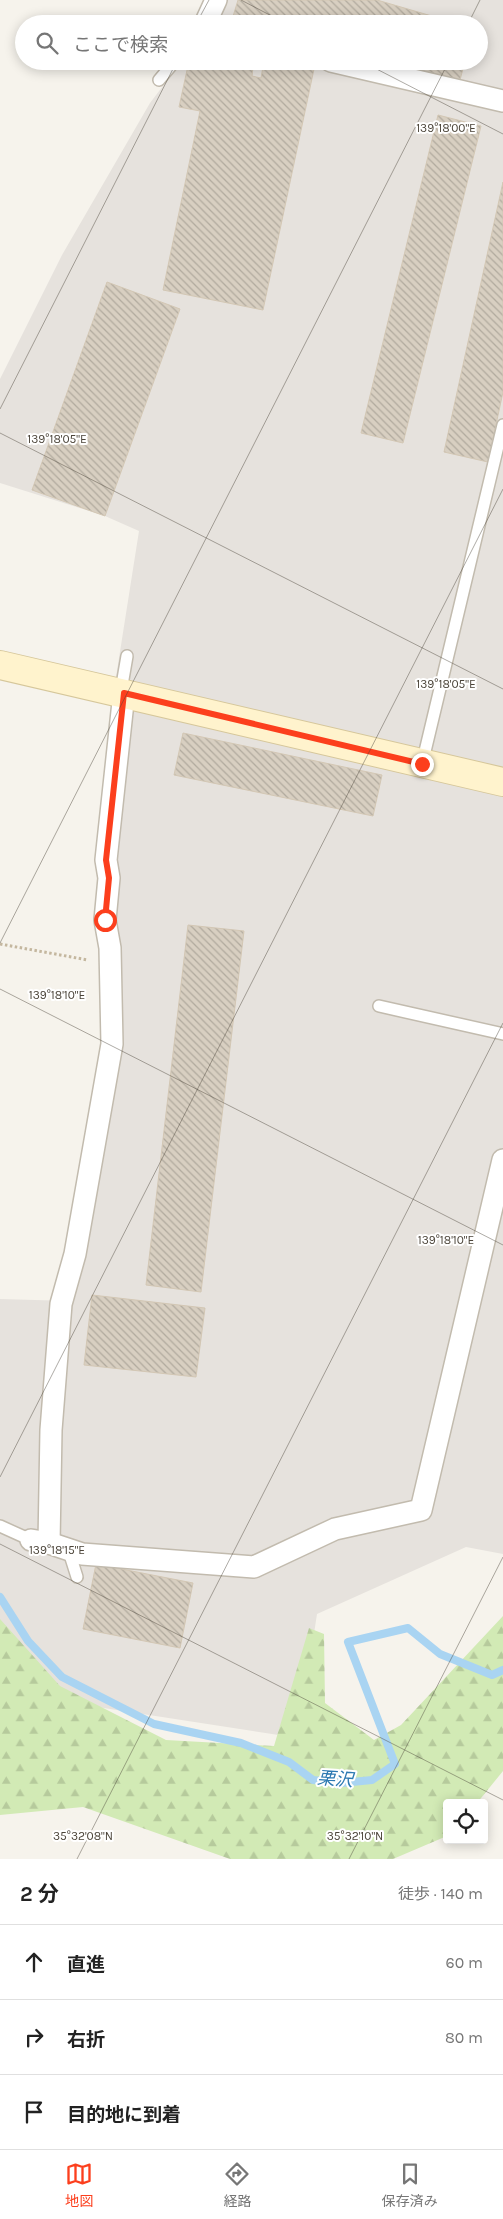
<!DOCTYPE html>
<html lang="ja">
<meta charset="utf-8">
<style>
:root{--surface:#fff;--page:#f6f6f6;--text:#222;--muted:#767676;--line:#e0e0e0;--accent:#fc3f1d}
body{margin:0;font-family:Karla,"Noto Sans JP",sans-serif;background:var(--page);color:var(--text)}
.controls{position:absolute;right:15px;bottom:15px;display:grid;overflow:hidden;border-radius:5px;box-shadow:0 2px 12px #0003}
.controls button{width:45px;height:45px;display:grid;place-items:center;padding:0;border:0;border-bottom:1px solid var(--line);background:var(--surface);color:var(--text);font:25px sans-serif}
.stop{position:absolute;width:15px;height:15px;margin:-11px;border:4px solid #fc3f1d;border-radius:50%;background:#fff}
.stop.end{background:#fc3f1d;border-color:#fff;box-shadow:0 1px 5px #0008}
.list{margin:0;padding:0;list-style:none}
h2{display:flex;justify-content:space-between;align-items:center;height:65px;margin:0;padding:0 20px;font-size:21px}
h2 small{font-size:16px;font-weight:400;color:var(--muted)}
.list li{display:grid;grid-template-columns:32px 1fr auto;gap:15px;align-items:center;box-sizing:border-box;height:75px;padding:0 20px;border-top:1px solid var(--line)}
.list b{display:block;font-size:19px;white-space:nowrap}
.list em{font-size:16px;font-style:normal;color:var(--muted)}
.icon{flex:none;width:28px;height:28px;fill:none;stroke:currentColor;stroke-width:2;stroke-linecap:round;stroke-linejoin:round}
.map{position:relative;flex:none;width:503px;height:1859px;overflow:hidden}
.search{position:absolute;background:var(--surface);box-shadow:0 2px 12px #0003;left:15px;right:15px;top:15px;height:55px;display:flex;align-items:center;gap:12px;box-sizing:border-box;padding:0 18px;border-radius:28px;color:var(--muted);font-size:19px}
.sheet{height:290px;background:var(--surface)}
nav{display:flex;justify-content:space-around;align-items:center;box-sizing:border-box;height:70px;border-top:1px solid var(--line);background:var(--surface);font-size:14px;color:var(--muted)}
nav a{display:grid;justify-items:center;gap:2px}
nav .on{color:var(--accent)}
.map>svg:first-child{display:block}
</style>
<div class="map">
<svg width="503" height="1859" viewBox="0 0 503 1859">
<defs>
<pattern id="forest-firs" width="22" height="20" patternUnits="userSpaceOnUse" patternTransform="scale(1.25)"><rect width="22" height="20" fill="#d2eab5"/><path d="M5 1l3.5 6h-7zM16 11l3.5 6h-7z" fill="#b6ca9c"/></pattern>
<pattern id="building-back-hatch" width="6" height="6" patternUnits="userSpaceOnUse" patternTransform="scale(1.25)"><rect width="6" height="6" fill="#d8cfc1"/><path d="M-1 5l2 2M0 0l6 6M5-1l2 2" fill="none" stroke="#b1aa9e"/></pattern>
</defs>
<rect width="100%" height="100%" fill="#f6f3ec"/>
<!-- industrial -->
<polygon fill="#e6e2dd" points="227,0 503,0 503,1554 466,1547 317,1614 298,1738 52,1700 0,1652 0,1299 70,1301 120,1040 111,916 130,718 116,677 139,531 105,516 0,483 0,379 62,255 150,103 182,61 479,61 479,24 213,24"/>
<!-- forest -->
<polygon fill="url(#forest-firs)" points="503,1616 503,1771 477,1803 447,1803 447,1836 393,1859 230,1859 83,1807 0,1815 0,1619 60,1686 166,1740 274,1746 309,1628 324,1634 325,1703 374,1740 401,1725"/>
<g fill="none" stroke-linecap="round" stroke-linejoin="round">
<!-- stream -->
<polyline stroke="#a9d4f2" stroke-width="8" points="0,1597 28,1641 62,1677 154,1724 241,1743 289,1762 313,1780 342,1783 372,1780 395,1764 348,1642 408,1628 440,1654 492,1675 503,1670"/>
</g>
<!-- building -->
<g fill="url(#building-back-hatch)" stroke="#d3c7b4">
<polygon points="238,0 377,0 459,24 231,23"/>
<polygon points="189,61 224,61 253,67 252,76 261,78 264,61 276,61 314,69 263,310 163,290 200,111 179,107"/>
<polygon points="383,61 465,61 460,80"/>
<polygon points="438,115 481,126 403,443 361,433"/>
<polygon points="503,182 503,392 488,462 444,452"/>
<polygon points="107,282 180,309 105,516 32,490"/>
<polygon points="183,733 382,775 373,816 174,775"/>
<polygon points="188,925 244,931 201,1292 146,1285"/>
<polygon points="92,1295 205,1308 196,1377 84,1365"/>
<polygon points="96,1564 193,1583 180,1648 83,1629"/>
</g>
<g fill="none" stroke-linecap="round" stroke-linejoin="round">
<!-- lane casing -->
<g stroke="#c2bbae" stroke-width="14">
<g id="lane">
<polyline points="159,80 175,61"/>
<polyline points="124,693 122,685 127,656"/>
<polyline points="422,764 503,425"/>
<polyline points="379,1006 503,1034"/>
<polyline points="0,1526 31,1540"/>
<polyline points="73,1552 71,1558 77,1577"/>
</g>
</g>
<!-- street casing -->
<g stroke="#c2bbae" stroke-width="24">
<g id="street">
<polyline points="205,24 216,0"/>
<polyline points="331,61 503,101"/>
<polyline points="31,1540 49,1543 82,1554 254,1567 335,1529 421,1510 503,1160"/>
<polyline points="49,1543 51,1430 61,1304 75,1254 112,1044 110,948 105,920 109,878 106,860 124,693"/>
</g>
</g>
<!-- secondary casing -->
<g stroke="#d6c79b" stroke-width="30">
<polyline id="secondary" points="0,665 503,782"/>
</g>
<!-- path -->
<polyline stroke="#c4b79f" stroke-width="3" stroke-dasharray="2.5 2.5" stroke-linecap="butt" points="0,944 88,960"/>
<!-- lane -->
<use href="#lane" stroke="#fff" stroke-width="11"/>
<!-- street -->
<use href="#street" stroke="#fff" stroke-width="21"/>
<!-- secondary -->
<use href="#secondary" stroke="#fff3cd" stroke-width="28"/>
</g>
<g fill="none" stroke-linecap="round" stroke-linejoin="round">
<!-- route -->
<polyline stroke="#fc3f1d" stroke-width="6" points="105,920 109,878 106,860 124,693 422,764"/>
</g>
<!-- ticks -->
<path fill="none" stroke="#4b4439" stroke-width="1" stroke-opacity="0.45" d="M 241,0 L 287,24M 196,24 L 209,0M 468,24 L 480,0M 361,61 L 503,134M 0,409 L 177,61M 0,433 L 503,689M 0,943 L 449,61M 0,989 L 503,1245M 0,1477 L 503,489M 0,1544 L 503,1800M 77,1859 L 503,1023M 349,1859 L 503,1557"/>
<g text-anchor="middle" stroke-width="4" stroke-linejoin="round" paint-order="stroke">
<!-- water labels -->
<g font-size="18" font-style="italic" fill="#2e7ab2" stroke="#fff">
<text transform="translate(335 1779) rotate(4)" y="6">栗沢</text>
</g>
</g>
<g font-size="12" text-anchor="middle" fill="#4b4439" stroke="#fff" stroke-width="4" stroke-linejoin="round" paint-order="stroke">
<text x="446" y="132">139°18'00"E</text>
<text x="57" y="443">139°18'05"E</text>
<text x="446" y="688">139°18'05"E</text>
<text x="57" y="999">139°18'10"E</text>
<text x="446" y="1244">139°18'10"E</text>
<text x="57" y="1554">139°18'15"E</text>
<text x="83" y="1840">35°32'08"N</text>
<text x="355" y="1840">35°32'10"N</text>
</g>
</svg>
<div class="controls">
<button><svg class="icon" aria-label="locate" viewBox="0 0 24 24"><circle cx="12" cy="12" r="6"/><path d="M12 2v4M12 18v4M2 12h4M18 12h4"/></svg></button>
</div>
<div class="stop" style="left:105px;top:920px"></div>
<div class="stop end" style="left:422px;top:764px"></div>
<div class="search"><svg class="icon" aria-label="search" viewBox="0 0 24 24"><circle cx="10" cy="10" r="6"/><path d="M15 15l6 6"/></svg>ここで検索</div>
</div>
<section class="sheet">
<h2>2 分<small>徒歩 · 140 m</small></h2>
<ul class="list">
<li><svg class="icon" aria-label="ahead" viewBox="0 0 24 24"><path d="M12 20V5M6 11l6-6 6 6"/></svg><div><b>直進</b></div><em>60 m</em></li>
<li><svg class="icon" aria-label="right" viewBox="0 0 24 24"><path d="M7 20v-9h11M14 6l5 5-5 5"/></svg><div><b>右折</b></div><em>80 m</em></li>
<li><svg class="icon" aria-label="arrive" viewBox="0 0 24 24"><path d="M6 21V4h12l-3 4 3 4H6"/></svg><div><b>目的地に到着</b></div></li>
</ul>
</section>
<nav>
<a class="on"><svg class="icon" aria-label="map" viewBox="0 0 24 24"><path d="M3 6l6-2 6 2 6-2v14l-6 2-6-2-6 2zM9 4v14M15 6v14"/></svg>地図</a>
<a><svg class="icon" aria-label="directions" viewBox="0 0 24 24"><path d="M12 3l9 9-9 9-9-9zM9 14v-3h6M13 9l2 2-2 2"/></svg>経路</a>
<a><svg class="icon" aria-label="saved" viewBox="0 0 24 24"><path d="M7 4h10v16l-5-4-5 4z"/></svg>保存済み</a>
</nav>
